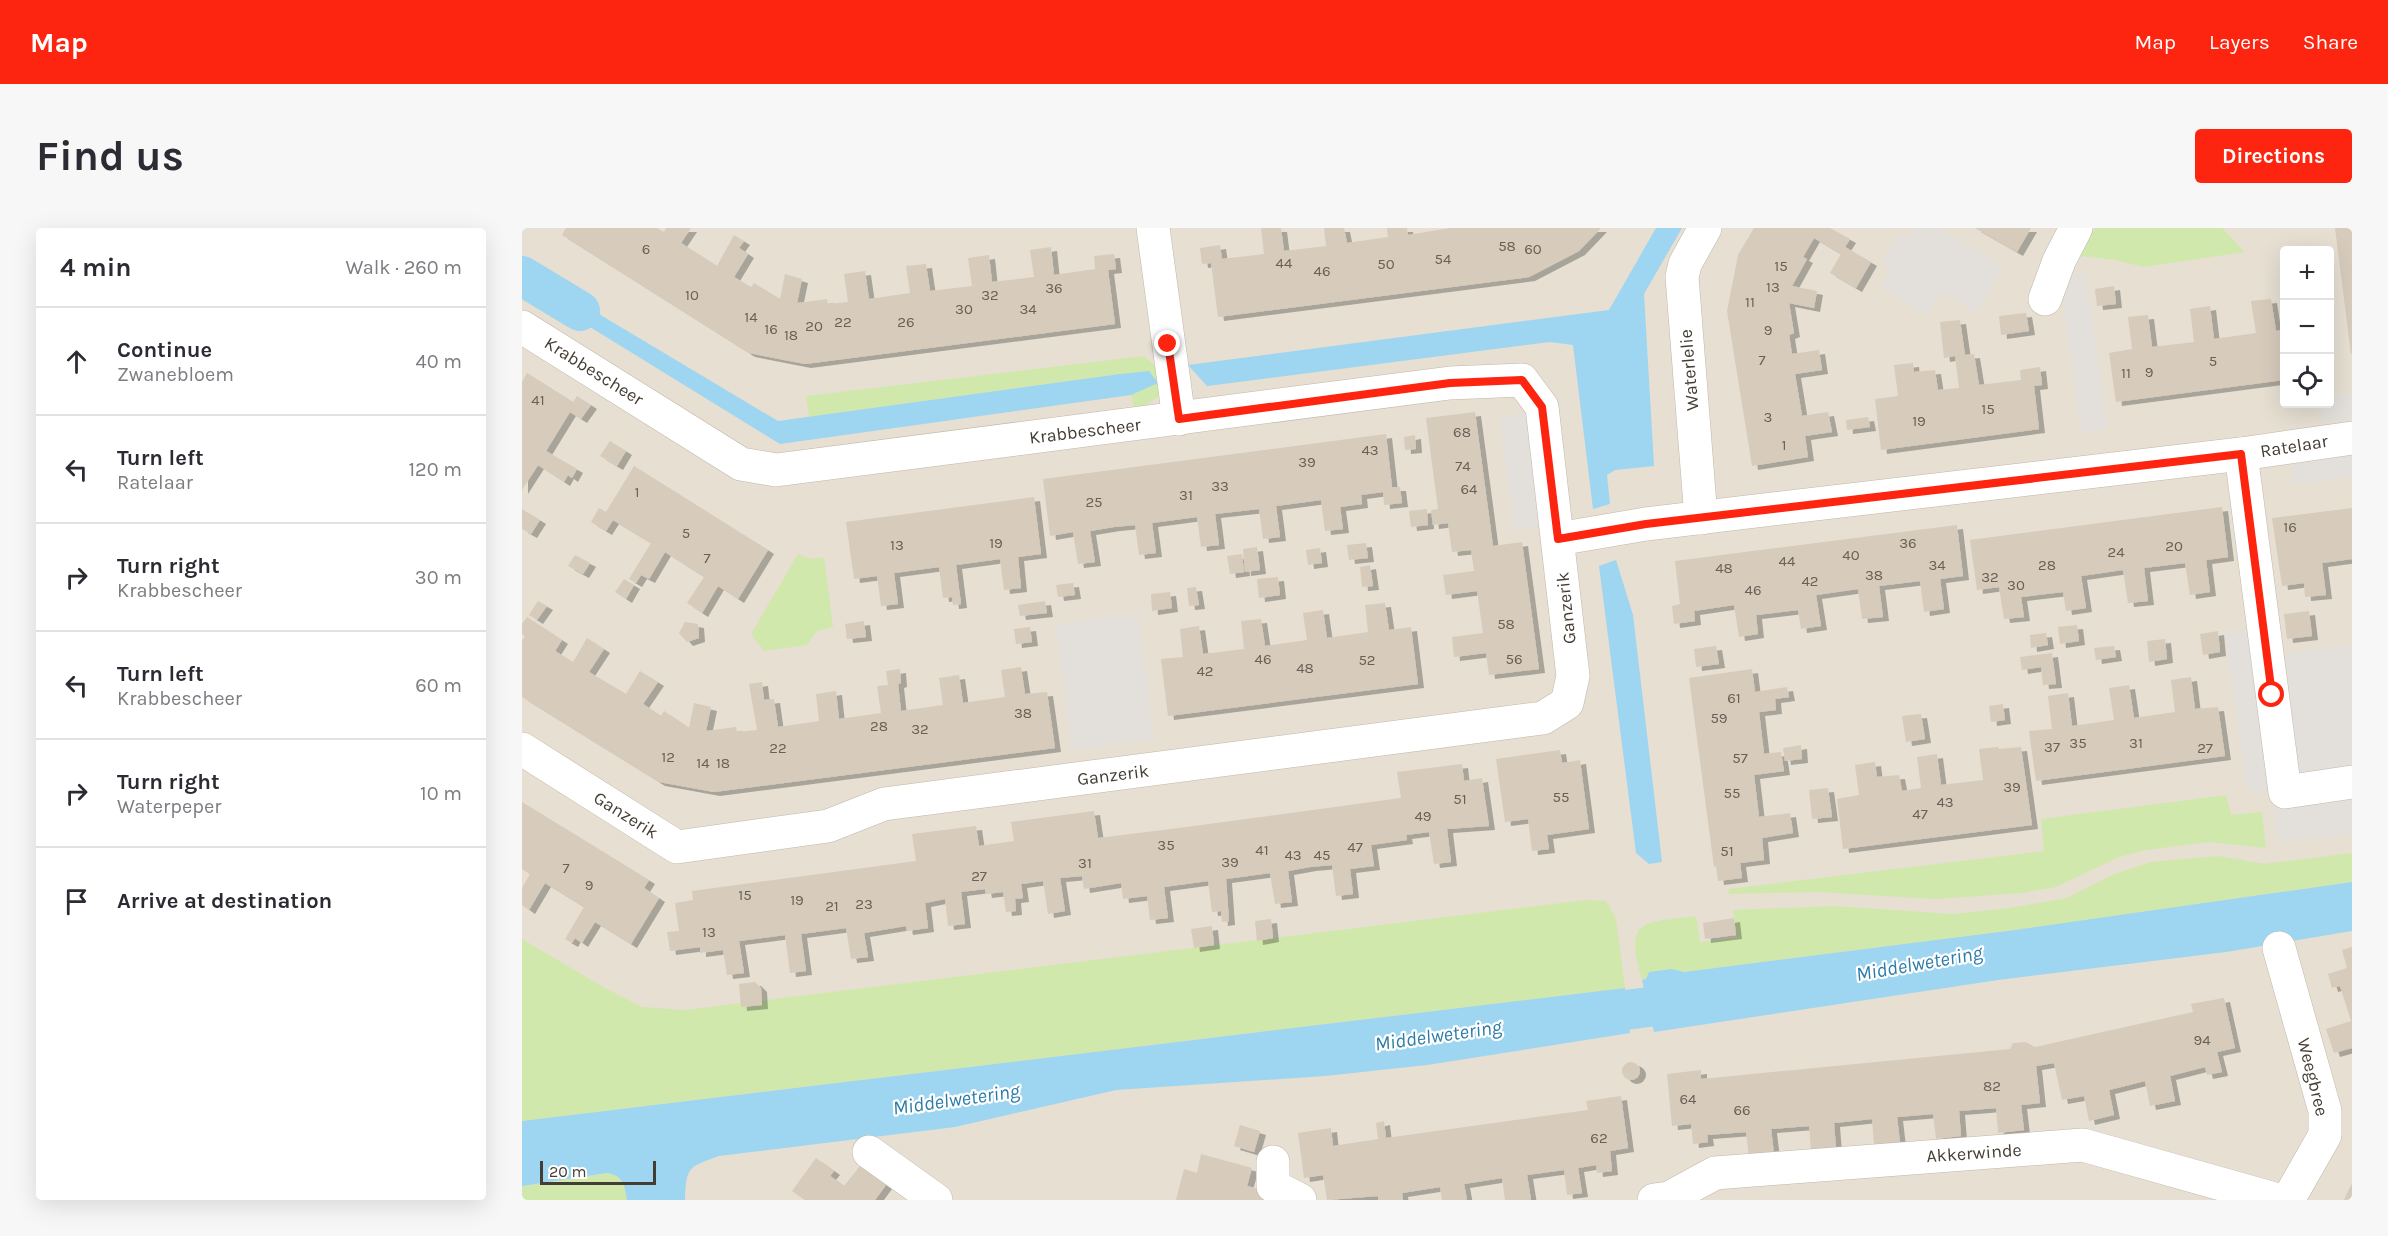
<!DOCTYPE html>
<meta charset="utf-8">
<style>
:root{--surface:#fff;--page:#f7f7f7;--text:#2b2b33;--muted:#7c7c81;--line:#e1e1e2;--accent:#fd2410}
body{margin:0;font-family:Karla,sans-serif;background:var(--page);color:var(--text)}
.controls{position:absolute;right:18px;top:18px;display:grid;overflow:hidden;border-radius:6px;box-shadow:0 6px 24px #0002}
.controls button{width:54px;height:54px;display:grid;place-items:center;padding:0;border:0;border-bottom:2px solid var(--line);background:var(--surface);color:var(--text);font:30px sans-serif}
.scale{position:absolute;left:18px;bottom:15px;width:116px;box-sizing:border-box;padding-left:6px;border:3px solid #443d34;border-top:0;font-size:16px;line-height:21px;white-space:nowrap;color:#443d34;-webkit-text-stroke:4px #fff;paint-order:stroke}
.stop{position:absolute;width:18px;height:18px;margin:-14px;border:4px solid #fd2410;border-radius:50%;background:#fff}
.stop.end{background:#fd2410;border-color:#fff;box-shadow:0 2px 6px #0008}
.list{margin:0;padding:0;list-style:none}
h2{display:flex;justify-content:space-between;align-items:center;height:78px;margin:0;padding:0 24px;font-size:26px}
h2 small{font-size:20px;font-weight:400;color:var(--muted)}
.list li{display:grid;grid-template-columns:39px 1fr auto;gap:18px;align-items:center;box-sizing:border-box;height:108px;padding:0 24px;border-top:2px solid var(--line)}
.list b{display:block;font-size:22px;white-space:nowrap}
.list p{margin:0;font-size:20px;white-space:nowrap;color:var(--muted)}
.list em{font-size:20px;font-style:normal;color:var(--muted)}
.icon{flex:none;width:33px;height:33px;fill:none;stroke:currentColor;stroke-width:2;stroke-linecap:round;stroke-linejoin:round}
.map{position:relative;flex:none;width:1830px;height:972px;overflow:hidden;border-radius:6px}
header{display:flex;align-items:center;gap:36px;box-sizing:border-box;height:84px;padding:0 30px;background:var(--accent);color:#fff}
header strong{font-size:28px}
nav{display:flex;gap:33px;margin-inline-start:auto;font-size:21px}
.intro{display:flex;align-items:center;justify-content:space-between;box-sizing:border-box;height:144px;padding:0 36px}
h1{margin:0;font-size:42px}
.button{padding:15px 27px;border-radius:6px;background:var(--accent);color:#fff;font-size:21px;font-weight:700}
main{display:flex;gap:36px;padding:0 36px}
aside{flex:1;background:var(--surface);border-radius:6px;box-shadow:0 6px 24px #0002}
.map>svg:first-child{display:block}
</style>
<header>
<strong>Map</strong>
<nav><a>Map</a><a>Layers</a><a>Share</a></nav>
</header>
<div class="intro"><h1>Find us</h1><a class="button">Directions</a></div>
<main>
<aside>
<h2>4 min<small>Walk · 260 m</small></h2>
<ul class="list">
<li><svg class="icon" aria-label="ahead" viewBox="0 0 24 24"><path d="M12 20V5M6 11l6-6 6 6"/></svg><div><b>Continue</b><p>Zwanebloem</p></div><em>40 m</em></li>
<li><svg class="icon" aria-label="left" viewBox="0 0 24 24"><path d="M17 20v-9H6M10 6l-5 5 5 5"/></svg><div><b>Turn left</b><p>Ratelaar</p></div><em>120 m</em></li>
<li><svg class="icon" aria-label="right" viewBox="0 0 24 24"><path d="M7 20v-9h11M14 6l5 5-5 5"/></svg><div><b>Turn right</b><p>Krabbescheer</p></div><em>30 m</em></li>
<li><svg class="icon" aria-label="left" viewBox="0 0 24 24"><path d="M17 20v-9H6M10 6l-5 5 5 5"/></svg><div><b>Turn left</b><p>Krabbescheer</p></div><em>60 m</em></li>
<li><svg class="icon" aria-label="right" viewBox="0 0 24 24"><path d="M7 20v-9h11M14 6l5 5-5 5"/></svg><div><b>Turn right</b><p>Waterpeper</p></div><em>10 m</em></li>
<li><svg class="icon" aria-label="arrive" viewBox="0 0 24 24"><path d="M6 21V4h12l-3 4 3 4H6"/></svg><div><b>Arrive at destination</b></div></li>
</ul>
</aside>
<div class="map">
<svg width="1830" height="972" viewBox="0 0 1830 972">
<defs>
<filter id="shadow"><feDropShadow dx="6" dy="4" stdDeviation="0" flood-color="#0004"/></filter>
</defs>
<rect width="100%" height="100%" fill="#f2ede4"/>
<!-- residential -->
<path fill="#e6dfd2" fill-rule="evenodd" d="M 0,0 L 1830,0 L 1830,972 L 0,972 ZM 1762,22 L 1808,22 L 1808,176 L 1762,176 Z"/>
<!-- green -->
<g fill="#d1e8ac">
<polygon points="1573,0 1700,0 1723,24 1621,39 1594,32 1558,28"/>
<polygon points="622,128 637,141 639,167 613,184 609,167 635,155 598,146 287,189 284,168"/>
<polygon points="276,326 288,331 302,329 311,399 295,403 285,417 242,423 229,406"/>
<polygon points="1704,567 1709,587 1740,584 1744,620 1687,614 1624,622 1597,629 1534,659 1499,665 1413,671 1295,664 1206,666 1207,661 1522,623 1519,591"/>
<path d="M 1830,625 L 1830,654 L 1493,702 L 1162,744 L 1150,741 L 1127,744 L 1124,751 L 1120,752 C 1101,689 1122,695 1174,688 L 1178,714 L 1215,710 L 1211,682 L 1311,678 L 1431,686 L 1488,680 L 1545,670 L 1590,647 L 1629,634 L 1696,628 L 1743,636 Z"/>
<polygon points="1064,672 1084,673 1094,691 1103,760 0,893 0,711 83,760 120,779 163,782"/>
<path d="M 85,945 C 101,947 103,958 105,972 L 0,972 L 0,958 Z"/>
</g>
<!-- parking -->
<g fill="#e3e0dc">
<polygon points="1393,0 1416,0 1481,38 1454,85 1419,64 1405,88 1358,60 1369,39 1360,34 1376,5 1387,11"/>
<polygon points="1564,45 1586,200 1559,204 1538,49"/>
<polygon points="1830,165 1830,191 1800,195 1797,176 1808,176 1808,168"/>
<polygon points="1006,185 1020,299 992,303 978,189"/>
<polygon points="1830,223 1830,249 1772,256 1769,231"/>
<polygon points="616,385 632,511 550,522 534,396"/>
<polygon points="1752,398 1757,427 1830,417 1830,606 1756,614 1749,564 1726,564 1703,405"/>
</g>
<!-- water -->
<g fill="#9ed5f1">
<polygon points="1134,0 1160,0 1122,66 1132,238 1093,242 1085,247 1088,276 1071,281 1051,117 1028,114 685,158 666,137 1087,82"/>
<polygon points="15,49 256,193 598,146 627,143 636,155 609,167 258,216 8,62 10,53"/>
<polygon points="1094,332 1111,387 1140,634 1127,636 1114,625 1077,338"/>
<polygon points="1830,654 1830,703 1704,724 1476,752 1132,804 1120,752 1124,751 1127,744 1150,741 1162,744 1493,702"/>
<path d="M 1103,760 L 1108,805 L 905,837 L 803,848 L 594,862 L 433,899 L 197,928 C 166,939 164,939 163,972 L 105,972 C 103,958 101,947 85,945 L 0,958 L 0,893 Z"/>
</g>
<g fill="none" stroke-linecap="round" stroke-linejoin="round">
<!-- canal -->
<g stroke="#9ed5f1" stroke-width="40">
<polyline points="0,48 58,83"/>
<polyline points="1050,789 1180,772"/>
</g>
</g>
<!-- building -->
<g fill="#d7cbbc" filter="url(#shadow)">
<polygon points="44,0 135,0 142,4 144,0 169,0 159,15 195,38 212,7 222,13 217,20 226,26 212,49 229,59 232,55 258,71 263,46 280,51 275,75 305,71 306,76 326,74 322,46 343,43 347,71 388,65 384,38 404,36 408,63 450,58 446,30 467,27 470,54 512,49 508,22 529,19 532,47 573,41 572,28 592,26 594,41 586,42 593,96 283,136 227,125 40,7"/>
<polygon points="739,0 759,0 762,23 804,18 802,0 822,0 825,15 866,9 865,0 885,0 886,7 928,0 1079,0 1057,23 1007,49 696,89 689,35 680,36 678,20 698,17 700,31 742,26"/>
<polygon points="1232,0 1308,0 1328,11 1323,19 1349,34 1334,60 1308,45 1319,26 1292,10 1281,29 1285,31 1270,58 1295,63 1292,80 1267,75 1272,105 1267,107 1270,126 1297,122 1300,142 1273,146 1280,188 1306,184 1310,204 1283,208 1286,229 1230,238 1205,83 1216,27"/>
<polygon points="1453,0 1509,0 1495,24"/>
<polygon points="1813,0 1830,0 1830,126 1829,126"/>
<polygon points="1592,58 1594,76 1575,78 1573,61"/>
<polygon points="1749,71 1754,103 1762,102 1762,152 1594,174 1587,125 1610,121 1606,89 1626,87 1630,119 1672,114 1668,81 1688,78 1692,111 1734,105 1729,73"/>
<polygon points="1504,85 1507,103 1479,107 1477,88"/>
<polygon points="1438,92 1443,127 1452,126 1457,157 1499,152 1498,142 1518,139 1520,157 1512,158 1517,201 1359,222 1353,171 1376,168 1372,137 1391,135 1392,144 1413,142 1416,162 1437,160 1433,128 1422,130 1418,94"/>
<polygon points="5,145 51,174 55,168 69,177 59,191 48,184 24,223 55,241 50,250 46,247 42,254 16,237 0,262 0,154"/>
<polygon points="953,184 971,318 1000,314 1017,441 967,447 964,425 932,429 930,409 961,405 955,363 924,367 921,347 952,343 949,322 930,324 926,295 911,297 909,282 916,281 904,190"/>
<polygon points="1346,189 1348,199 1325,202 1324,192"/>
<polygon points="864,206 870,259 878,259 880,275 862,277 861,264 839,267 840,276 818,279 821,301 803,303 799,272 754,278 758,309 741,311 737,281 693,286 697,317 679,319 675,289 630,295 634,325 617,327 613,297 592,299 568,303 573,334 556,336 551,304 528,308 521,251"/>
<polygon points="893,207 894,221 883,222 882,209"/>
<polygon points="88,213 104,223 95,238 78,228"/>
<polygon points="112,238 246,322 216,371 196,358 180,385 165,375 182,349 143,324 127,351 119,347 114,355 107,351 129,315 91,292 84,303 69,294 77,280 84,284"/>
<polygon points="512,269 519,326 496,329 499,360 482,362 478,331 434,337 439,376 431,377 430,369 421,370 417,339 372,345 376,376 359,378 355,348 332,351 324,294"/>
<polygon points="1700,279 1706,329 1684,332 1688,364 1668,367 1663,335 1622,340 1626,373 1606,375 1601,342 1559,348 1564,380 1544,383 1541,364 1499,369 1502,389 1482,391 1477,359 1455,362 1448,312"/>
<polygon points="1830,280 1830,331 1800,335 1804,367 1783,369 1782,355 1760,358 1750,290"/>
<polygon points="0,281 18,292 9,306 0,301"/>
<polygon points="905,281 906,297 889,299 887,283"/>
<polygon points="1435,297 1441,348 1418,351 1422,381 1402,384 1398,353 1357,358 1361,389 1340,391 1336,361 1294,367 1299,398 1279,401 1276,382 1234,387 1236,406 1217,409 1212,377 1172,383 1173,393 1152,396 1150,378 1158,376 1153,333"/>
<polygon points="844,315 846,330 827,332 825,317"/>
<polygon points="735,319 738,342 723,344 721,321"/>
<polygon points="798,320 800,335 786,337 784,322"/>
<polygon points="720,326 722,344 708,346 705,328"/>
<polygon points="53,327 68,335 61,346 46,338"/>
<polygon points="848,337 851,358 840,359 838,339"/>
<polygon points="756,349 758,367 737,370 735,351"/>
<polygon points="102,351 112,357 104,371 93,364"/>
<polygon points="551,355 553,367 536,369 534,357"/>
<polygon points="674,359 677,377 667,378 665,360"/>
<polygon points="648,364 650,380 630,383 629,366"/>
<polygon points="16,373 25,378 15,392 7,387"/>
<polygon points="523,373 525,385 498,388 496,377"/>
<polygon points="863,375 867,402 889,399 896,456 646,488 639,431 661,429 658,401 677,398 681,426 722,421 719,393 739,391 743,418 785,412 781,385 801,382 805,410 846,404 843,377"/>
<polygon points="1787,383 1790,408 1765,411 1762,386"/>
<polygon points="5,389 40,412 33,423 51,434 65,410 82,421 67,444 104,466 118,443 136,454 121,476 139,488 142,483 167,500 172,475 189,479 184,503 214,499 215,504 235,502 227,456 240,454 242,472 252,471 256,499 297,493 294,466 314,463 317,491 359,485 355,458 366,457 364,443 378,441 379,455 376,456 379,483 421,477 417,450 437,447 441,475 483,469 479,442 499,439 503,466 525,464 533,520 192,564 137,554 0,469 0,413 3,408 0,406 0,396"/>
<polygon points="342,393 344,409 325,411 323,396"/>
<polygon points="163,394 176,396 177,410 165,414 157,405"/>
<polygon points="1555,397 1557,413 1538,416 1536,399"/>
<polygon points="508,399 510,414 494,416 492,401"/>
<polygon points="1696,403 1698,424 1681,427 1678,406"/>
<polygon points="1524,405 1526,417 1509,420 1508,407"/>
<polygon points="1643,411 1645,431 1627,434 1625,413"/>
<polygon points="1194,418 1197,436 1174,439 1172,421"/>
<polygon points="1592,418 1594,429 1574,432 1572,420"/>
<polygon points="1530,425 1534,456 1521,457 1519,439 1500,442 1498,429"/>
<polygon points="1230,441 1233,464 1265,459 1267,469 1253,471 1254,482 1237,484 1242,526 1259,524 1262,543 1232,547 1237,589 1268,585 1271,605 1240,610 1242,632 1218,635 1220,650 1196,653 1194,638 1192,639 1167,450"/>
<polygon points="1669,449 1673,481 1696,479 1703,528 1514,553 1507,503 1530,501 1526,468 1546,465 1550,498 1592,492 1587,460 1607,457 1612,490 1653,484 1649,452"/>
<polygon points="1481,476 1483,492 1469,494 1467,478"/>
<polygon points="1399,486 1403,511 1384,514 1380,488"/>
<polygon points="1279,517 1280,531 1263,533 1261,520"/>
<polygon points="1476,519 1477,521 1499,519 1510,597 1321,621 1315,571 1337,567 1333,537 1353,534 1355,549 1377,547 1380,563 1399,560 1395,529 1415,526 1419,557 1461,552 1457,521"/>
<polygon points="1038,522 1040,535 1058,532 1067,601 1025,607 1027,621 1010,623 1006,591 983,594 974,531"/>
<polygon points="940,536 942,553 960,550 967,598 925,601 929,634 912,636 907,604 884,607 885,612 849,617 852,638 828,641 831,666 814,668 810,637 788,639 766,643 770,674 761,675 753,676 748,645 704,651 707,693 700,694 699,683 690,684 686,653 642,659 646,690 628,692 625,668 601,671 599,655 562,661 560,648 538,650 543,683 526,686 521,653 499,656 501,670 493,671 494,683 484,684 481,664 464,666 463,661 439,664 443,696 426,698 423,671 403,675 406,700 385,703 384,698 342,705 346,729 329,731 324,700 279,706 284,743 268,745 263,707 217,713 222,745 205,747 201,722 178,725 178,719 148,723 145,704 157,703 153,675 171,672 170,663 394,633 390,606 454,598 457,618 492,613 489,594 572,583 576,610 657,600 879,570 875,544"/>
<polygon points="1306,560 1310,589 1290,591 1287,562"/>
<polygon points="0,574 127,652 122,660 137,670 109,716 73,694 60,715 53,710 50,715 43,711 62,679 23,655 7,682 0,677 0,660 8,646 0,641"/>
<polygon points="1212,690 1214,707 1183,711 1181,695"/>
<polygon points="749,691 751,710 735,713 733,693"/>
<polygon points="690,698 692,717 672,720 669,701"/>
<polygon points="1830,719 1830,820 1812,825 1804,801 1829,793 1818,758 1810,760 1806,746 1825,740 1820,722"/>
<polygon points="233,754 239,760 240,777 219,779 217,756"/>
<polygon points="1702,770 1713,820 1695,824 1700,844 1685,847 1683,839 1648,848 1653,873 1628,878 1623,853 1587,862 1592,887 1567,893 1562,868 1540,872 1532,835 1514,838 1518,875 1499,877 1502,902 1476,905 1474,880 1437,883 1439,908 1414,911 1411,886 1375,889 1378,914 1366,915 1352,916 1350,891 1312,895 1314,920 1289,923 1287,898 1249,901 1252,926 1227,929 1224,904 1185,907 1186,914 1171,916 1169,896 1150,898 1145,846 1179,842 1179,851 1488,821 1491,815 1504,814 1513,819 1671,784 1669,776"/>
<circle cx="1109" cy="843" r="9"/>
<polygon points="1099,868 1106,920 1088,923 1090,943 1075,945 1074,937 1056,940 1060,965 1045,967 1042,942 1005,947 1009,972 983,972 980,950 942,956 945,972 920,972 918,959 880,965 881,972 856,972 856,968 805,972 801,947 782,950 776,905 809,900 811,918 856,911 854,895 862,893 864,910 1066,882 1064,873"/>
<polygon points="718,897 738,903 732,924 712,918"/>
<polygon points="679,926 730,940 725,958 745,963 742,972 654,972 662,941 675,945"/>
<polygon points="294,930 312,943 308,948 322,958 338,938 364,957 353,972 283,972 270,963"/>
<polygon points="1830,956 1830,972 1822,972 1827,961"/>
</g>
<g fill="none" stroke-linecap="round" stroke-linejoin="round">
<!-- minor casing -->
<g stroke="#c1b7a9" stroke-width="34">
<g id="minor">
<polyline points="631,0 657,191"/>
<polyline points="1523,71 1537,33 1554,0"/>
<polyline points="0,99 219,236 254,242 928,155 1000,152 1020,179 1051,448 1045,475 1021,490 362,576 306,598 155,619 0,521"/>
<polyline points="1719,226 1763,564 1830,554"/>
<polyline points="1179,290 1160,49 1163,36 1183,0"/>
<polyline points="1036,311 1124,296 1719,226 1830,210"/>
<polyline points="1757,720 1803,883 1803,907 1766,972"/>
<polyline points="347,924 414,972"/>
<polyline points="751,934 751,958 778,972"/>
<polyline points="1132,972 1147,970 1193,945 1561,917 1756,972"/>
</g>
</g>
<!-- minor -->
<use href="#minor" stroke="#fff" stroke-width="33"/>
</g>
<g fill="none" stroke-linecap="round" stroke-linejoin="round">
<!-- route -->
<polyline stroke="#fd2410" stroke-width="8" points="646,116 657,191 928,155 1000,152 1020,179 1036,311 1124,296 1719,226 1750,467"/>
</g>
<g text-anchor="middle" stroke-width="4.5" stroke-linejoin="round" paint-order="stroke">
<!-- number labels -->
<g font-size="15" fill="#696056">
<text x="985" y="23">58</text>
<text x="124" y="26">6</text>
<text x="1011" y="26">60</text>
<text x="921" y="36">54</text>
<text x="762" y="40">44</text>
<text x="864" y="41">50</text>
<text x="1259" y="43">15</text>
<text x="800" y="48">46</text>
<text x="1251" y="64">13</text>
<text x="532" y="65">36</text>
<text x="170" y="72">10</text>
<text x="468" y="72">32</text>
<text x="1228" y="79">11</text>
<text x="442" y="86">30</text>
<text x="506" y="86">34</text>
<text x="229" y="94">14</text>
<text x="321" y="99">22</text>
<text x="384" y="99">26</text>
<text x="292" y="103">20</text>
<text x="249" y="106">16</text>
<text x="1246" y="107">9</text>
<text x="269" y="112">18</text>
<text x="1240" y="137">7</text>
<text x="1691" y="138">5</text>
<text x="1627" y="149">9</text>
<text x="1604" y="150">11</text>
<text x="16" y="177">41</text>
<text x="1466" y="186">15</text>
<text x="1246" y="194">3</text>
<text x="1397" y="198">19</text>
<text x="940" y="209">68</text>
<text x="1262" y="222">1</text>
<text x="848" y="227">43</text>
<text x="785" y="239">39</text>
<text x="941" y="243">74</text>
<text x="698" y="263">33</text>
<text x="947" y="266">64</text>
<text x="115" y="269">1</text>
<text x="664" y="272">31</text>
<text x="572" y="279">25</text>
<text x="1768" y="304">16</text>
<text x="164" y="310">5</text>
<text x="474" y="320">19</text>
<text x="1386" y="320">36</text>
<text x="375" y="322">13</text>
<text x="1652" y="323">20</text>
<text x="1594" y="329">24</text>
<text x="1329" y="332">40</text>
<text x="185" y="335">7</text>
<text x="1265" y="338">44</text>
<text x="1415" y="342">34</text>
<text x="1525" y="342">28</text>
<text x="1202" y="345">48</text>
<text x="1352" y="352">38</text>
<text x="1468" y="354">32</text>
<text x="1288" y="358">42</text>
<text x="1494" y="362">30</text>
<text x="1231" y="367">46</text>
<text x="984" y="401">58</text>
<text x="741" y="436">46</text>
<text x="992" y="436">56</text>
<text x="845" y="437">52</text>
<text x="783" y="445">48</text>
<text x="683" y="448">42</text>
<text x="1212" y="475">61</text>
<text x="501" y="490">38</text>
<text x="1197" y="495">59</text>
<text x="357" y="503">28</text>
<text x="398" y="506">32</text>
<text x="1556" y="520">35</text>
<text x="1614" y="520">31</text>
<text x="1530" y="524">37</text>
<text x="256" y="525">22</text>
<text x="1683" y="525">27</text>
<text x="146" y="534">12</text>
<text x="1218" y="535">57</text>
<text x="181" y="540">14</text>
<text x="201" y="540">18</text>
<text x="1490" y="564">39</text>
<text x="1210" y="570">55</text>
<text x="1039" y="574">55</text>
<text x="938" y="576">51</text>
<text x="1423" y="579">43</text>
<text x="1398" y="591">47</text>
<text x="901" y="593">49</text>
<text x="644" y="622">35</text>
<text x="833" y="624">47</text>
<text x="740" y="627">41</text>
<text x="1205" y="628">51</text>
<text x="771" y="632">43</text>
<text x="800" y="632">45</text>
<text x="708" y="639">39</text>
<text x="563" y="640">31</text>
<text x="44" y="645">7</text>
<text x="457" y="653">27</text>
<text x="67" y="662">9</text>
<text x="223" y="672">15</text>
<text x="275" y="677">19</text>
<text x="342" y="681">23</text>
<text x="310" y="683">21</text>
<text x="187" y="709">13</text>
<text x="1680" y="817">94</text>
<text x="1470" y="863">82</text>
<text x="1166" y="876">64</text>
<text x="1220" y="887">66</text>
<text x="1077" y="915">62</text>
</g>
<!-- street labels -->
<g font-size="18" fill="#443d34" stroke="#fff">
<text transform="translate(1167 142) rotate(-95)" y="6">Waterlelie</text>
<text transform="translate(72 143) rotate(32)" y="6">Krabbescheer</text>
<text transform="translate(563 203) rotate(-7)" y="6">Krabbescheer</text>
<text transform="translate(1772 218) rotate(-9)" y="6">Ratelaar</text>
<text transform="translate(1044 380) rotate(-96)" y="6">Ganzerik</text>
<text transform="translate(591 547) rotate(-7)" y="6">Ganzerik</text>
<text transform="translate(104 587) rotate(32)" y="6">Ganzerik</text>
<text transform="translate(1791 849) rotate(76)" y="6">Weegbree</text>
<text transform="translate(1452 925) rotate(-4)" y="6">Akkerwinde</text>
</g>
<!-- water labels -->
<g font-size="20" font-style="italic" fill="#2b7ca9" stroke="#fff">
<text transform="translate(1397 735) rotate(-10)" y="7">Middelwetering</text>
<text transform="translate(916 807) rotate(-8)" y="7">Middelwetering</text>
<text transform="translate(434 871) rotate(-8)" y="7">Middelwetering</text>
</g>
</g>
</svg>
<div class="controls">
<button>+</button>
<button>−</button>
<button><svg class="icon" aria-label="locate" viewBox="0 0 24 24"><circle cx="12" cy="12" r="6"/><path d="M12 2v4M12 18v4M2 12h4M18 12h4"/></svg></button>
</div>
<div class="scale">20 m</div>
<div class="stop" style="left:1750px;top:467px"></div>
<div class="stop end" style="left:646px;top:116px"></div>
</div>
</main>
